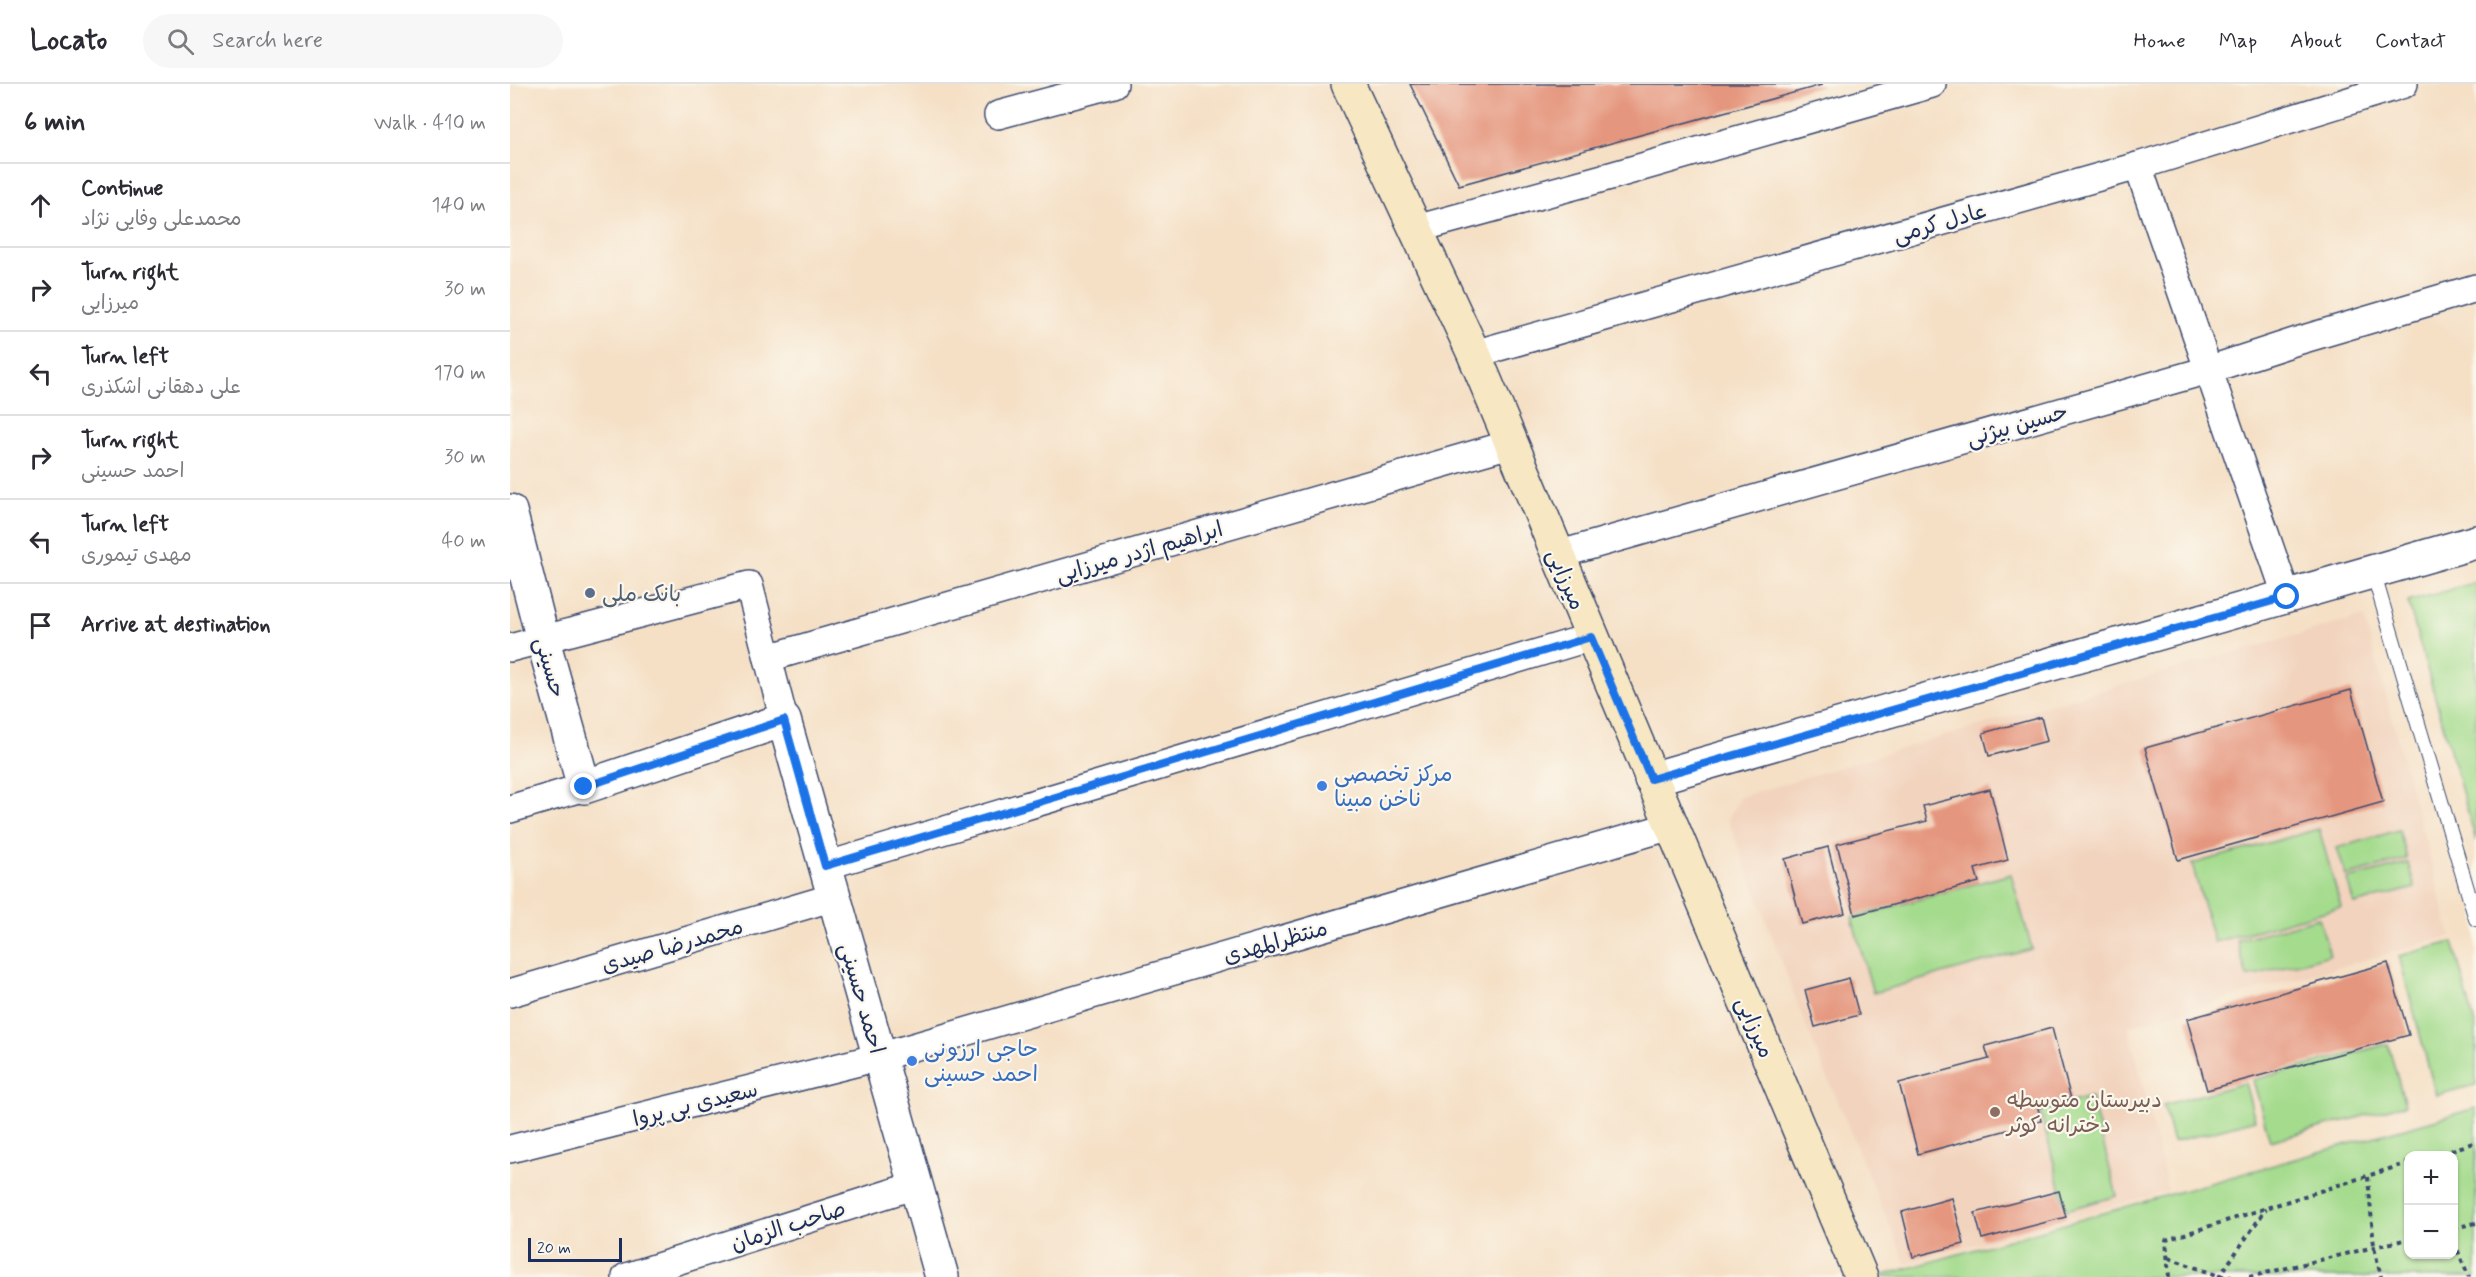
<!DOCTYPE html>
<meta charset="utf-8">
<style>
:root{--surface:#fff;--page:#f7f7f7;--text:#2b2b33;--muted:#7c7c81;--line:#e1e1e2}
body{margin:0;font-family:Mynerve,"Playpen Sans Arabic",sans-serif;background:var(--page);color:var(--text)}
.controls{position:absolute;right:18px;bottom:18px;display:grid;overflow:hidden;border-radius:12px;box-shadow:0 2px 4px #0004}
.controls button{width:54px;height:54px;display:grid;place-items:center;padding:0;border:0;border-bottom:2px solid var(--line);background:var(--surface);color:var(--text);font:30px sans-serif}
.scale{position:absolute;left:18px;bottom:15px;width:94px;box-sizing:border-box;padding-left:6px;border:3px solid #1b2f5e;border-top:0;font-size:16px;line-height:21px;white-space:nowrap;color:#1b2f5e;-webkit-text-stroke:4px #fbf7ec;paint-order:stroke}
.stop{position:absolute;width:18px;height:18px;margin:-14px;border:4px solid #1a73e8;border-radius:50%;background:#fff}
.stop.end{background:#1a73e8;border-color:#fff;box-shadow:0 2px 6px #0008}
.list{margin:0;padding:0;list-style:none}
h2{display:flex;justify-content:space-between;align-items:center;height:78px;margin:0;padding:0 24px;font-size:26px}
h2 small{font-size:20px;font-weight:400;color:var(--muted)}
.list li{display:grid;grid-template-columns:39px 1fr auto;gap:18px;align-items:center;box-sizing:border-box;height:84px;padding:0 24px;border-top:2px solid var(--line)}
.list b{display:block;font-size:22px;white-space:nowrap}
.list p{margin:0;font-size:20px;white-space:nowrap;color:var(--muted)}
.list em{font-size:20px;font-style:normal;color:var(--muted)}
.icon{flex:none;width:33px;height:33px;fill:none;stroke:currentColor;stroke-width:2;stroke-linecap:round;stroke-linejoin:round}
.map{position:relative;flex:none;width:1966px;height:1193px;overflow:hidden}
header{display:flex;align-items:center;gap:36px;box-sizing:border-box;height:84px;padding:0 30px;background:var(--surface);border-bottom:2px solid var(--line)}
header strong{font-size:28px}
nav{display:flex;gap:33px;margin-inline-start:auto;font-size:21px}
.search{width:420px;height:54px;background:var(--page);display:flex;align-items:center;gap:15px;box-sizing:border-box;padding:0 21px;border-radius:33px;color:var(--muted);font-size:22px}
main{display:flex}
aside{flex:1;background:var(--surface)}
.map>svg:first-child{display:block}
</style>
<header>
<strong>Locato</strong>
<div class="search"><svg class="icon" aria-label="search" viewBox="0 0 24 24"><circle cx="10" cy="10" r="6"/><path d="M15 15l6 6"/></svg>Search here</div>
<nav><a>Home</a><a>Map</a><a>About</a><a>Contact</a></nav>
</header>
<main>
<aside>
<h2>6 min<small>Walk · 410 m</small></h2>
<ul class="list">
<li><svg class="icon" aria-label="ahead" viewBox="0 0 24 24"><path d="M12 20V5M6 11l6-6 6 6"/></svg><div><b>Continue</b><p>محمدعلی وفایی نژاد</p></div><em>140 m</em></li>
<li><svg class="icon" aria-label="right" viewBox="0 0 24 24"><path d="M7 20v-9h11M14 6l5 5-5 5"/></svg><div><b>Turn right</b><p>میرزایی</p></div><em>30 m</em></li>
<li><svg class="icon" aria-label="left" viewBox="0 0 24 24"><path d="M17 20v-9H6M10 6l-5 5 5 5"/></svg><div><b>Turn left</b><p>علی دهقانی اشکذری</p></div><em>170 m</em></li>
<li><svg class="icon" aria-label="right" viewBox="0 0 24 24"><path d="M7 20v-9h11M14 6l5 5-5 5"/></svg><div><b>Turn right</b><p>احمد حسینی</p></div><em>30 m</em></li>
<li><svg class="icon" aria-label="left" viewBox="0 0 24 24"><path d="M17 20v-9H6M10 6l-5 5 5 5"/></svg><div><b>Turn left</b><p>مهدی تیموری</p></div><em>40 m</em></li>
<li><svg class="icon" aria-label="arrive" viewBox="0 0 24 24"><path d="M6 21V4h12l-3 4 3 4H6"/></svg><div><b>Arrive at destination</b></div></li>
</ul>
</aside>
<div class="map">
<svg width="1966" height="1193" viewBox="0 0 1966 1193">
<rect width="100%" height="100%" fill="#fbf7ec"/>
<filter id="ink" filterUnits="userSpaceOnUse"><feTurbulence type="fractalNoise" baseFrequency=".0167" numOctaves="2"/><feDisplacementMap in="SourceGraphic" scale="12" xChannelSelector="R" yChannelSelector="G"/><feConvolveMatrix kernelMatrix="1 2 1 2 8 2 1 2 1" color-interpolation-filters="sRGB"/></filter>
<filter id="wash" filterUnits="userSpaceOnUse"><feTurbulence type="fractalNoise" baseFrequency=".008" numOctaves="4" result="noise"/><feDisplacementMap in="SourceGraphic" scale="24" xChannelSelector="R" yChannelSelector="G"/><feGaussianBlur stdDeviation="1.35" result="paint"/><feColorMatrix in="noise" values="0 0 0 0 0 0 0 0 0 0 0 0 0 0 0 0 0 1.4 0 .05"/><feComposite in="paint" operator="in"/></filter>
<g filter="url(#wash)">
<rect width="100%" height="100%" fill="#f5e0c6"/>
<!-- built -->
<polygon fill="#f2d4be" points="1854,532 1941,852 1619,942 1658,1107 1396,1180 1298,948 1218,735 1229,713 1532,623"/>
<!-- green -->
<g fill="#a4db8d" stroke="#608576" stroke-width="1.5" fill-rule="evenodd">
<polygon points="1966,498 1966,757 1898,518"/>
<polygon points="1809,745 1831,823 1704,858 1682,780"/>
<polygon points="1889,746 1897,775 1836,792 1827,764"/>
<polygon points="1898,779 1905,804 1844,820 1837,795"/>
<polygon points="1501,790 1522,865 1363,909 1342,834"/>
<polygon points="1809,834 1820,871 1737,893 1727,856"/>
<polygon points="1943,858 1966,945 1966,1001 1926,1011 1889,872"/>
<polygon points="1878,960 1895,1021 1760,1057 1743,996"/>
<polygon points="1735,999 1745,1036 1663,1058 1653,1021"/>
<polygon points="1581,1013 1607,1112 1556,1126 1530,1026"/>
<path d="M 1966,1024 L 1966,1193 L 1374,1193 L 1374,1191 ZM 1898,1072 L 1944,1072 L 1944,1170 L 1898,1170 Z"/>
</g>
<g id="blocks">
<!-- building -->
<g fill="#e5967e">
<polygon points="900,0 1312,0 1312,1 949,101"/>
<polygon points="1841,606 1873,718 1668,776 1635,664"/>
<polygon points="1531,633 1537,657 1479,672 1473,649"/>
<polygon points="1480,705 1498,776 1465,785 1469,798 1345,831 1327,760 1417,737 1413,722"/>
<polygon points="1318,763 1335,829 1292,840 1275,775"/>
<polygon points="1878,879 1899,951 1697,1006 1677,935"/>
<polygon points="1339,894 1349,931 1305,943 1295,906"/>
<polygon points="1542,944 1561,1015 1528,1024 1531,1037 1408,1070 1389,999 1479,975 1475,962"/>
<polygon points="1549,1107 1556,1133 1472,1155 1465,1129"/>
<polygon points="1442,1114 1454,1160 1403,1173 1392,1128"/>
</g>
</g>
</g>
<g filter="url(#ink)">
<use href="#blocks" fill-opacity="0" stroke="#3c4a6e" stroke-width="1.5"/>
<g fill="none" stroke-linecap="round" stroke-linejoin="round">
<!-- service casing -->
<g stroke="#3c4a6e" stroke-width="16">
<polyline id="service" points="1863,488 1966,835"/>
</g>
<!-- minor casing -->
<g stroke="#3c4a6e" stroke-width="30">
<g id="minor">
<polyline points="488,31 604,0"/>
<polyline points="1628,82 1777,513"/>
<polyline points="906,145 1104,91 1422,0"/>
<polyline points="964,270 1628,82 1894,0"/>
<polyline points="1047,471 1698,286 1787,257 1966,204"/>
<polyline points="0,564 239,501 274,636"/>
<polyline points="258,574 1000,360"/>
<polyline points="0,725 74,703"/>
<polyline points="315,782 1081,553"/>
<polyline points="0,909 324,813"/>
<polyline points="0,1065 369,973 1161,742"/>
<polyline points="116,1193 406,1101"/>
</g>
</g>
<!-- tertiary casing -->
<g stroke="#3c4a6e" stroke-width="36">
<g id="tertiary">
<polyline points="0,427 33,556 74,703 274,636 432,1193"/>
<polyline points="1141,695 1966,458"/>
</g>
</g>
<!-- secondary casing -->
<g stroke="#3c4a6e" stroke-width="36">
<polyline id="secondary" points="838,0 964,270 1351,1193"/>
</g>
<!-- path -->
<g stroke="#3c4a6e" stroke-width="4" stroke-dasharray="4.5 4.5" stroke-linecap="butt">
<polyline points="1924,1072 1966,1058"/>
<polyline points="1858,1093 1864,1163 1871,1193"/>
<polyline points="1944,1144 1966,1139"/>
<polyline points="1944,1158 1959,1193"/>
<polyline points="1659,1174 1709,1192 1722,1193"/>
<polyline points="1659,1193 1656,1156 1898,1079"/>
<polyline points="1709,1193 1756,1125"/>
<polyline points="1739,1193 1898,1155"/>
</g>
<!-- service -->
<use href="#service" stroke="#fff" stroke-width="14"/>
<!-- minor -->
<use href="#minor" stroke="#fff" stroke-width="27"/>
<!-- tertiary -->
<use href="#tertiary" stroke="#fff" stroke-width="33"/>
<!-- secondary -->
<use href="#secondary" stroke="#f7e8c3" stroke-width="33"/>
</g>
</g>
<g fill="none" stroke-linecap="round" stroke-linejoin="round" filter="url(#ink)">
<!-- route -->
<polyline stroke="#1a73e8" stroke-width="8" points="74,703 274,636 315,782 1081,553 1141,695 1777,513"/>
</g>
<!-- markers -->
<circle fill="#5c6f8a" stroke="#fbf7ec" stroke-width="2" cx="80" cy="509" r="6"/>
<g fill="#3f7fe0" stroke="#fbf7ec" stroke-width="2">
<circle cx="812" cy="702" r="6"/>
<circle cx="402" cy="977" r="6"/>
</g>
<circle fill="#8d6e63" stroke="#fbf7ec" stroke-width="2" cx="1485" cy="1028" r="6"/>
<g text-anchor="middle" stroke-width="4.5" stroke-linejoin="round" paint-order="stroke">
<!-- street labels -->
<g font-size="22" fill="#1b2f5e" stroke="#fbf7ec">
<text transform="translate(1430 138) rotate(-16)" y="8">عادل کرمی</text>
<text transform="translate(1507 340) rotate(-16)" y="8">حسین بیژنی</text>
<text transform="translate(629 467) rotate(-16)" y="8">ابراهیم اژدر میرزایی</text>
<text transform="translate(1057 495) rotate(67)" y="8">میرزایی</text>
<text transform="translate(41 583) rotate(74)" y="8">حسینی</text>
<text transform="translate(765 857) rotate(-16)" y="8">منتظرالمهدی</text>
<text transform="translate(162 861) rotate(-16)" y="8">محمدرضا صیدی</text>
<text transform="translate(353 914) rotate(74)" y="8">احمد حسینی</text>
<text transform="translate(1246 943) rotate(67)" y="8">میرزایی</text>
<text transform="translate(185 1019) rotate(-14)" y="8">سعیدی بی پروا</text>
<text transform="translate(278 1141) rotate(-18)" y="8">صاحب الزمان</text>
</g>
<!-- service labels -->
<g font-size="22" fill="#4e5e75" stroke="#fbf7ec" text-anchor="start">
<text x="92" y="517">بانک ملی</text>
</g>
<!-- shop labels -->
<g font-size="22" fill="#366cbe" stroke="#fbf7ec" text-anchor="start">
<text x="824" y="697">مرکز تخصصی<tspan x="824" dy="25">ناخن مبینا</tspan></text>
<text x="414" y="972">حاجی ارزونی<tspan x="414" dy="25">احمد حسینی</tspan></text>
</g>
<!-- education labels -->
<g font-size="22" fill="#785e54" stroke="#fbf7ec" text-anchor="start">
<text x="1497" y="1023">دبیرستان متوسطه<tspan x="1497" dy="25">دخترانه کوثر</tspan></text>
</g>
</g>
</svg>
<div class="controls">
<button>+</button>
<button>−</button>
</div>
<div class="scale">20 m</div>
<div class="stop" style="left:1777px;top:513px"></div>
<div class="stop end" style="left:74px;top:703px"></div>
</div>
</main>
